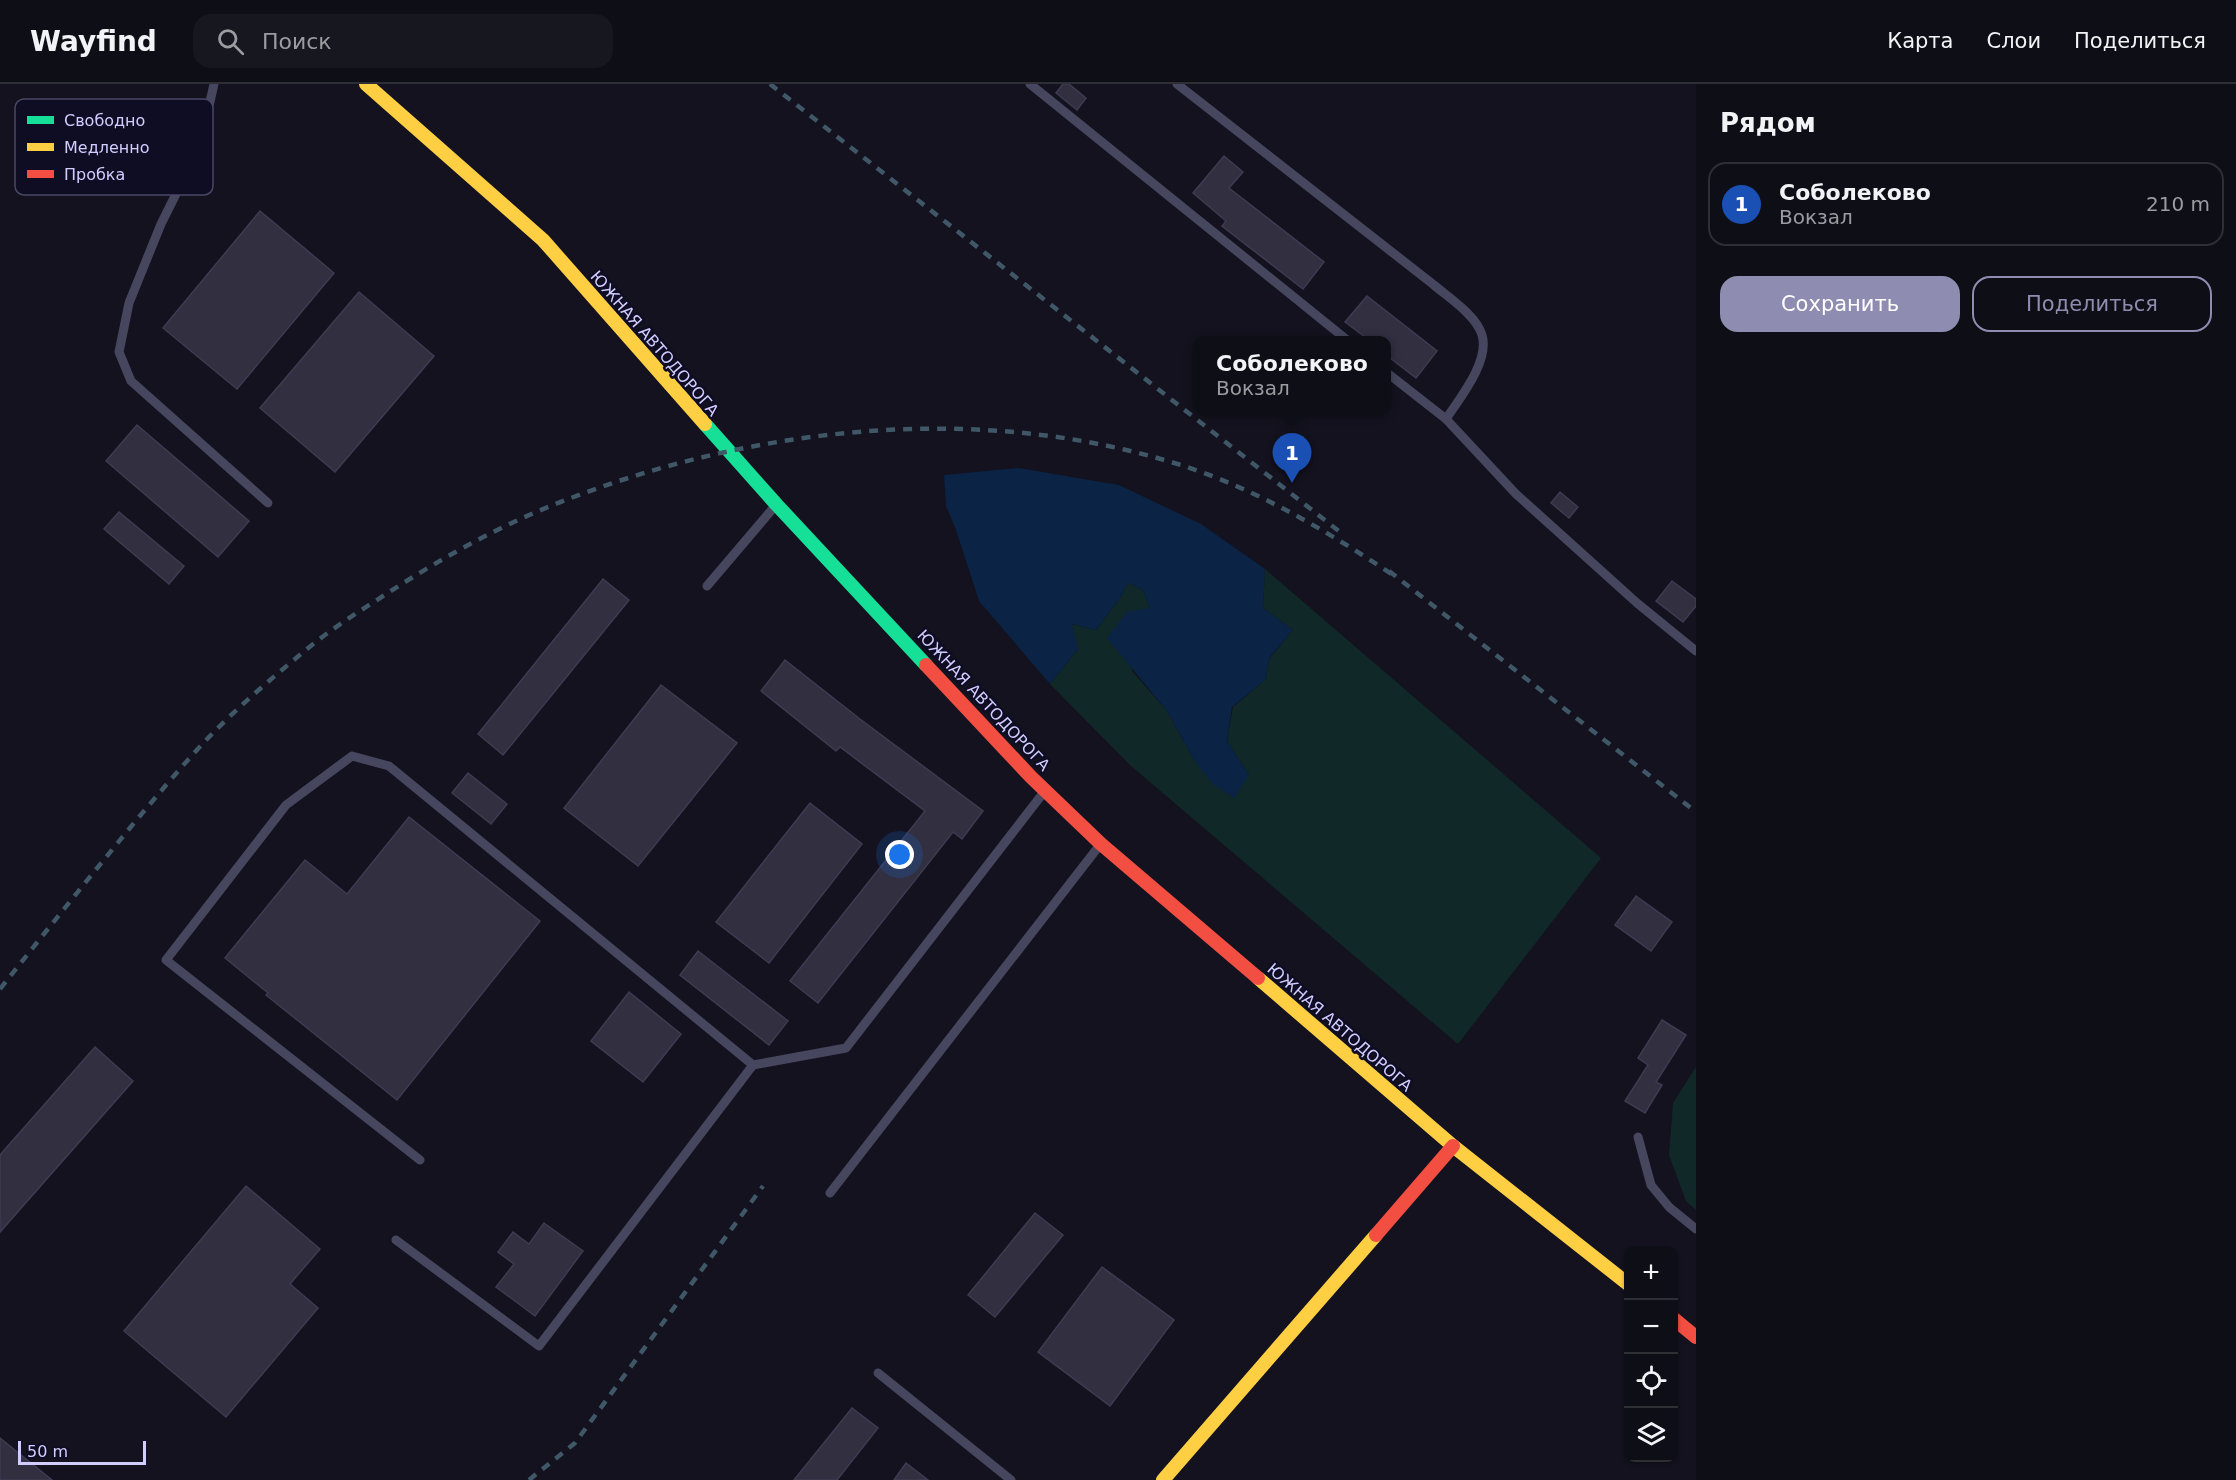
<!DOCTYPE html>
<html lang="ru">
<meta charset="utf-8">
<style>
:root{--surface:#0e0e16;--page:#17171f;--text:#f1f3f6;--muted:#9b9ca1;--line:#2e2e35;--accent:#8e8cb0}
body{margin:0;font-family:"DejaVu Sans",sans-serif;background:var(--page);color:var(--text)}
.controls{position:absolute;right:18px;bottom:18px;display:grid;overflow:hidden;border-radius:12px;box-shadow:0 2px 4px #0004}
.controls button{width:54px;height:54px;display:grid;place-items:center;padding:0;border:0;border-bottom:2px solid var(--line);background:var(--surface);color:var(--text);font:30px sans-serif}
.scale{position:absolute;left:18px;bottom:15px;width:128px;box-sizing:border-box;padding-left:6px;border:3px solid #d1ceff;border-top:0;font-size:16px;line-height:21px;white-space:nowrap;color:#d1ceff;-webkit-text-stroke:4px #0f0d23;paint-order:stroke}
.you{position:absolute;left:900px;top:771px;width:21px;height:21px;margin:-15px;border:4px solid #fff;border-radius:50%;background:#1a73e8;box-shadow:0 0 0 9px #1a73e833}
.badge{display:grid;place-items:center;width:39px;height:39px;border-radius:50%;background:var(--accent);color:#fff;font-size:20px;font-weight:700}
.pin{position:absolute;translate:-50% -50px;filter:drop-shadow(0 2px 3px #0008)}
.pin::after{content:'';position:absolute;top:32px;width:21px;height:18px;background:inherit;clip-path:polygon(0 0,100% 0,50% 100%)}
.popup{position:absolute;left:1193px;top:252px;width:198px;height:78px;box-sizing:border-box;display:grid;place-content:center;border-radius:12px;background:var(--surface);filter:drop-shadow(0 2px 4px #0005);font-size:20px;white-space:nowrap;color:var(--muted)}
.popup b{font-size:22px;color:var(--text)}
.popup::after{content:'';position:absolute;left:50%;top:100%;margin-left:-12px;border:12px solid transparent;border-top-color:var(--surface)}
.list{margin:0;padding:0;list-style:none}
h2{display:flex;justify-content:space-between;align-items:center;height:78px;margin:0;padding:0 24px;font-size:26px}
h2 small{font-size:20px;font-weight:400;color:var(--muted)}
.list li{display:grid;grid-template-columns:39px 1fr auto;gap:18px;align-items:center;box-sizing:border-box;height:84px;margin:0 12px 12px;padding:0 12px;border:2px solid var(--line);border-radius:18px}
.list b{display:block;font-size:22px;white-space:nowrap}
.list p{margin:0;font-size:20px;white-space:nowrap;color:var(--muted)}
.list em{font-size:20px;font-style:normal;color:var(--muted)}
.actions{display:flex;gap:12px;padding:18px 24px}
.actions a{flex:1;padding:14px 0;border:2px solid var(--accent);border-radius:18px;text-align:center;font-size:21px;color:var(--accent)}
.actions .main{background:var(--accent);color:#fff}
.icon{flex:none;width:33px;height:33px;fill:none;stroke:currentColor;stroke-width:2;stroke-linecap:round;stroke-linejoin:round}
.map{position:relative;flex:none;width:1696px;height:1396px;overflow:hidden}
header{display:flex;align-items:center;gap:36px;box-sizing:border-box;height:84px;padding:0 30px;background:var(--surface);border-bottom:2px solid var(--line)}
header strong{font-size:28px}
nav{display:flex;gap:33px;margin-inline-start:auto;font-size:21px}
.search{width:420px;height:54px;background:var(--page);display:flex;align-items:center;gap:15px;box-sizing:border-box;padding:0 21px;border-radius:18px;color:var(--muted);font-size:22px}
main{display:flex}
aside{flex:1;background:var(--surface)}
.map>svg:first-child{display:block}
</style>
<header>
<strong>Wayfind</strong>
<div class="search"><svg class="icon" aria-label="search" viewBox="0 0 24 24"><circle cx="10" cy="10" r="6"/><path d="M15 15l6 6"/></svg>Поиск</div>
<nav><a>Карта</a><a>Слои</a><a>Поделиться</a></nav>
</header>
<main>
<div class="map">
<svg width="1696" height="1396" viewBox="0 0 1696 1396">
<rect width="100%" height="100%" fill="#13121e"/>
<!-- green -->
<g fill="#102928">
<polygon points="1265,485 1601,774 1458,960 1131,682 1050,600 1078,565 1071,540 1096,546 1120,514 1128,499 1143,506 1150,524 1132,587 1167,627 1194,676 1249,691 1227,657 1233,623 1265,596 1270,574 1293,546 1263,524"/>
<polygon points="1696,983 1696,1126 1686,1117 1669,1071 1673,1019"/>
</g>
<!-- water -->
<polygon fill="#0b2345" points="1019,384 1119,401 1201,440 1265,485 1263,524 1293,546 1270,573 1265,596 1232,623 1227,657 1249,691 1234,714 1213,700 1194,676 1167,627 1107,554 1127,528 1150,524 1143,506 1128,499 1120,514 1096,546 1072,540 1078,565 1050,600 979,517 956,446 946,422 944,391"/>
<!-- building -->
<g fill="#312f40" stroke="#3e3b52" stroke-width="1.5">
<polygon points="1063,0 1069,0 1086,14 1077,26 1056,9"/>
<polygon points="1224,72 1243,88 1229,104 1324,178 1303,205 1222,142 1226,137 1193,109"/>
<polygon points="260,127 334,189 237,305 163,244"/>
<polygon points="359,208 434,272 335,388 260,324"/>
<polygon points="1367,212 1437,267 1416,294 1386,271 1386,256 1369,256 1345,238"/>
<polygon points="137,341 249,437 218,473 106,377"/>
<polygon points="1560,408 1578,423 1569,434 1551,419"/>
<polygon points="119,428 184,482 169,500 104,445"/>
<polygon points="603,495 629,516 503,671 478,650"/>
<polygon points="1672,497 1696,515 1696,522 1683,538 1656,517"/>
<polygon points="785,576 860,635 983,727 962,755 953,748 818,919 790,897 925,727 840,663 836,667 761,607"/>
<polygon points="661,601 737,659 638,782 564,724"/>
<polygon points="468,689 507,720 491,740 452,709"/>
<polygon points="810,719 862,760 769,879 716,838"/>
<polygon points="409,733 540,837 397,1016 266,911 268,909 225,874 305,776 347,810"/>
<polygon points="1636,812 1672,838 1651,867 1615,841"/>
<polygon points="698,867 788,937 769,961 680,891"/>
<polygon points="629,908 681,950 643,998 591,957"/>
<polygon points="1662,936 1686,951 1656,998 1662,1001 1645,1029 1625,1017 1648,981 1638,974"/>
<polygon points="95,963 133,997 0,1148 0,1071"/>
<polygon points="246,1102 320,1165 290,1200 318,1224 226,1333 124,1247"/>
<polygon points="1035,1129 1063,1151 995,1233 968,1211"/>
<polygon points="544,1139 583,1167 535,1232 496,1203 514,1180 498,1168 513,1148 529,1160"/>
<polygon points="1102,1183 1174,1236 1110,1322 1038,1268"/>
<polygon points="852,1324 878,1344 837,1396 794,1396"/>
<polygon points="0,1354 52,1396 0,1396"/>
<polygon points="906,1379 928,1396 894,1396"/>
</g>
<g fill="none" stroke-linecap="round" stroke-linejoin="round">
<!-- lane -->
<g stroke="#46465f" stroke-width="9">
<polyline points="214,0 200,62 161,140 129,219 119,268 131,297 268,419"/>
<polyline points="1030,0 1347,256"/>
<path d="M 1177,0 L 1434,201 C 1449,214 1476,231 1482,251 C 1490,277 1460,314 1446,335"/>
<polyline points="1386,288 1446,335 1516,410 1637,519 1696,567"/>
<polyline points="707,502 775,422"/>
<polyline points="1638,1053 1651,1101 1669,1123 1696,1145"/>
<polyline points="420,1076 166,876 286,721 352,672 389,682 753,981"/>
<polyline points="830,1109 1099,762"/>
<polyline points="396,1156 539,1262 753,981 846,964 1044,708"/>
<polyline points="878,1289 1011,1396"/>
</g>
<!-- fast -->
<polyline stroke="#16e098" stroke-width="14" points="705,340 776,420 926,581"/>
<!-- slow -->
<g stroke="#ffcf43" stroke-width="14">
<polyline points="366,0 543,156 705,340"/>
<polyline points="1258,894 1453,1062 1628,1200"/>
<polyline points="1163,1396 1376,1151"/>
</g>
<!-- jam -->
<g stroke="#f24e42" stroke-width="14">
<polyline points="926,581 1031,693 1101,760 1258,894"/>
<polyline points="1376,1151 1453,1062"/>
<polyline points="1674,1235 1696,1253"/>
</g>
<!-- rail -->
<g stroke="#3f5767" stroke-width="4.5" stroke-dasharray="9 8" stroke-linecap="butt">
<polyline points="770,0 1340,448"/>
<polyline points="1389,487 1696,728"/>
<path d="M 0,905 C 46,847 92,790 139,733 C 162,706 185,678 209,653 C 239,622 273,593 307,565 C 330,546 355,530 380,514 C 435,478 493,445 553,421 C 750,342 982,316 1187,383 C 1262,408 1330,449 1396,493"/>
<polyline points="529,1396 575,1359 763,1102"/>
</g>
</g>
<g text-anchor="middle" stroke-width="5" stroke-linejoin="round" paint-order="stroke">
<!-- street labels -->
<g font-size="16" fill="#d1ceff" stroke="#0f0d23">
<text transform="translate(655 259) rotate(49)" y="6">ЮЖНАЯ АВТОДОРОГА</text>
<text transform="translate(984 616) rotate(47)" y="6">ЮЖНАЯ АВТОДОРОГА</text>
<text transform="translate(1340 943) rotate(41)" y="6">ЮЖНАЯ АВТОДОРОГА</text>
</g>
</g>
<!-- legend -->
<rect x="15" y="15" width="198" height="96" rx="9" fill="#0f0d23" stroke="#494765" stroke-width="1.5"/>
<rect x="27" y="32" width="27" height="8" fill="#16e098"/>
<rect x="27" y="59" width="27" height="8" fill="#ffcf43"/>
<rect x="27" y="86" width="27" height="8" fill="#f24e42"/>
<g font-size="16" fill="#d1ceff">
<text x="64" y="42">Свободно</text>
<text x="64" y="69">Медленно</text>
<text x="64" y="96">Пробка</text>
</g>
</svg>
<div class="controls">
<button>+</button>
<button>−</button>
<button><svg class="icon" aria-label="locate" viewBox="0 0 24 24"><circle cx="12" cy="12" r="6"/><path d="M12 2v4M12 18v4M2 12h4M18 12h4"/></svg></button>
<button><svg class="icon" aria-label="layers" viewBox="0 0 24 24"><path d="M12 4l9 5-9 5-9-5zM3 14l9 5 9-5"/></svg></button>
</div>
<div class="scale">50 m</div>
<div class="you"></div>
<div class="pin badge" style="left:1292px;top:399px;background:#1a4fb4">1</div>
<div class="popup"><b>Соболеково</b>Вокзал</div>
</div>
<aside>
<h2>Рядом<small></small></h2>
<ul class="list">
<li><span class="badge" style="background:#1a4fb4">1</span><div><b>Соболеково</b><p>Вокзал</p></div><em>210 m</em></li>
</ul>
<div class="actions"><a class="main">Сохранить</a><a>Поделиться</a></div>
</aside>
</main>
